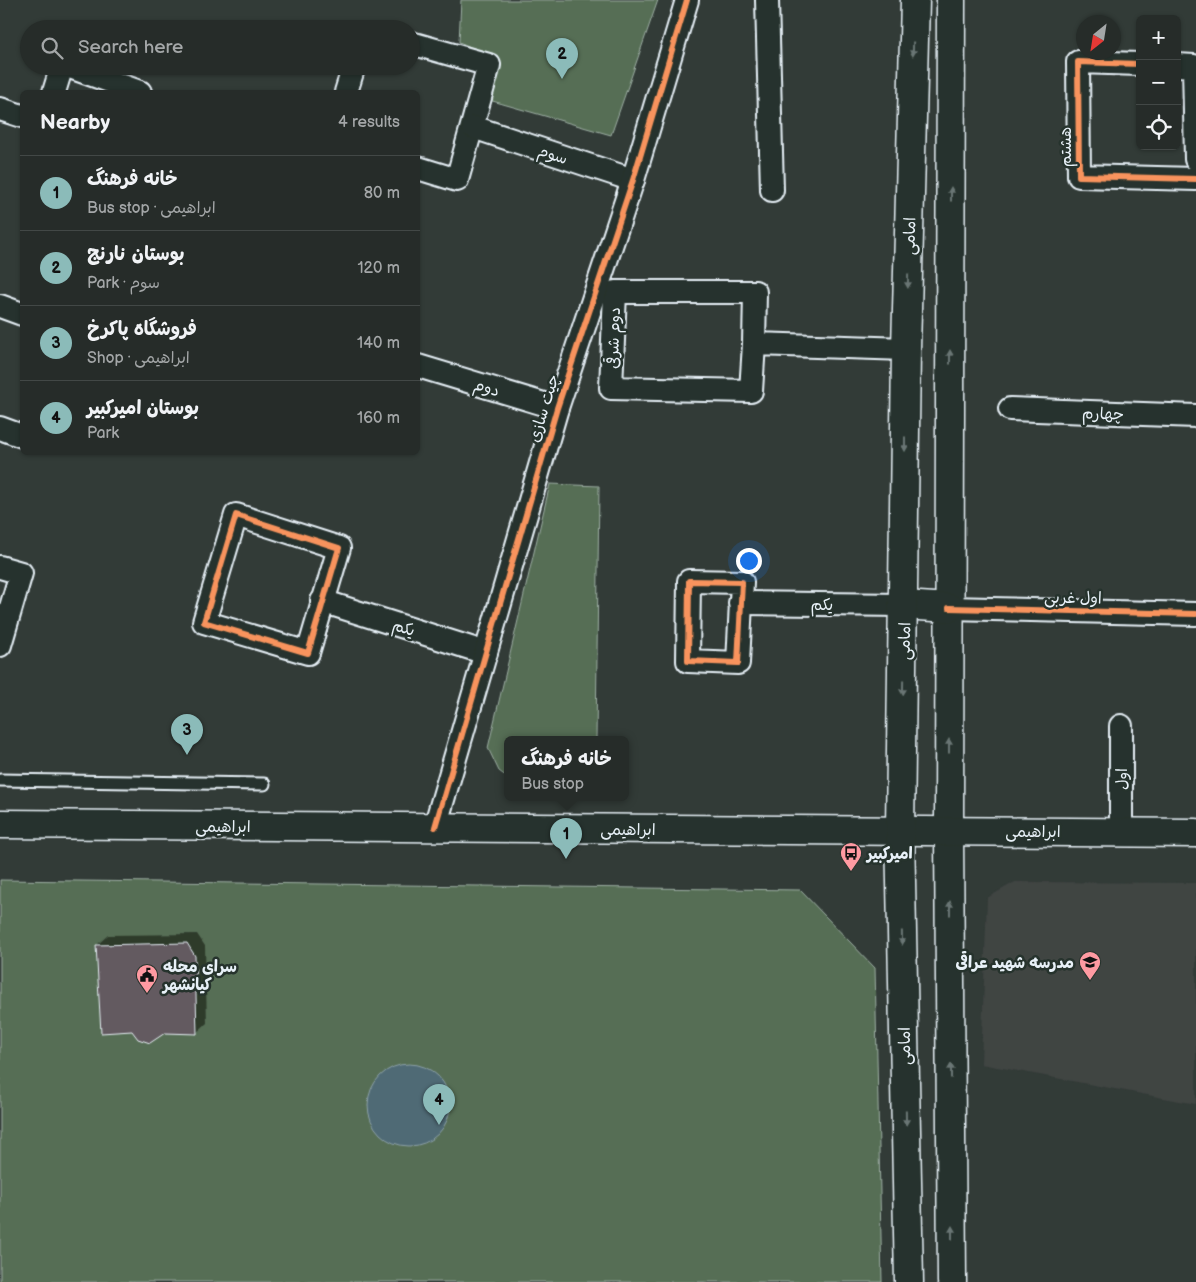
<!DOCTYPE html>
<meta charset="utf-8">
<style>
:root{--surface:#262c29;--page:#323835;--text:#f1f3f6;--muted:#a4a7a8;--line:#424846;--accent:#8bbbb9}
body{margin:0;font-family:"Balsamiq Sans","Playpen Sans Arabic",sans-serif;background:var(--page);color:var(--text)}
.controls{position:absolute;right:15px;top:15px;display:grid;overflow:hidden;border-radius:8px;box-shadow:0 1px 4px #0004}
.controls button{width:45px;height:45px;display:grid;place-items:center;padding:0;border:0;border-bottom:1px solid var(--line);background:var(--surface);color:var(--text);font:25px sans-serif}
.compass{position:absolute;left:1076px;top:15px;width:45px;height:45px;border-radius:50%;background:var(--surface);box-shadow:0 1px 4px #0004;rotate:210deg}
.you{position:absolute;left:748px;top:560px;width:18px;height:18px;margin:-12px;border:4px solid #fff;border-radius:50%;background:#1a73e8;box-shadow:0 0 0 8px #1a73e833}
.badge{display:grid;place-items:center;width:32px;height:32px;border-radius:50%;background:var(--accent);color:#111;font-size:16px;font-weight:700}
.pin{position:absolute;translate:-50% -41px;filter:drop-shadow(0 1px 2px #0008)}
.pin::after{content:'';position:absolute;top:26px;width:18px;height:15px;background:inherit;clip-path:polygon(0 0,100% 0,50% 100%)}
.popup{position:absolute;left:504px;top:736px;width:125px;height:65px;box-sizing:border-box;display:grid;place-content:center;border-radius:8px;background:var(--surface);filter:drop-shadow(0 1px 4px #0005);font-size:16px;white-space:nowrap;color:var(--muted)}
.popup b{font-size:19px;color:var(--text)}
.popup::after{content:'';position:absolute;left:50%;top:100%;margin-left:-10px;border:10px solid transparent;border-top-color:var(--surface)}
.list{margin:0;padding:0;list-style:none}
h2{display:flex;justify-content:space-between;align-items:center;height:65px;margin:0;padding:0 20px;font-size:21px}
h2 small{font-size:16px;font-weight:400;color:var(--muted)}
.list li{display:grid;grid-template-columns:32px 1fr auto;gap:15px;align-items:center;box-sizing:border-box;height:75px;padding:0 20px;border-top:1px solid var(--line)}
.list b{display:block;font-size:19px;white-space:nowrap}
.list p{margin:0;font-size:16px;white-space:nowrap;color:var(--muted)}
.list em{font-size:16px;font-style:normal;color:var(--muted)}
.icon{flex:none;width:28px;height:28px;fill:none;stroke:currentColor;stroke-width:2;stroke-linecap:round;stroke-linejoin:round}
.map{position:relative;flex:none;width:1196px;height:1282px;overflow:hidden}
.search{position:absolute;background:var(--surface);box-shadow:0 1px 4px #0004;left:20px;top:20px;width:400px;height:55px;display:flex;align-items:center;gap:12px;box-sizing:border-box;padding:0 18px;border-radius:28px;color:var(--muted);font-size:19px}
.panel{position:absolute;background:var(--surface);box-shadow:0 1px 4px #0004;left:20px;top:90px;width:400px;height:365px;border-radius:8px}
.map>svg:first-child{display:block}
</style>
<div class="map">
<svg width="1196" height="1282" viewBox="0 0 1196 1282">
<rect width="100%" height="100%" fill="#323b37"/>
<filter id="ink" filterUnits="userSpaceOnUse"><feTurbulence type="fractalNoise" baseFrequency=".02" numOctaves="2"/><feDisplacementMap in="SourceGraphic" scale="10" xChannelSelector="R" yChannelSelector="G"/><feConvolveMatrix kernelMatrix="1 2 1 2 8 2 1 2 1" color-interpolation-filters="sRGB"/></filter>
<g filter="url(#ink)">
<!-- built -->
<polygon fill="#414443" points="1015,882 1196,883 1196,1104 981,1064 987,898"/>
<!-- green -->
<g fill="#566e54" stroke="#9fb0a6">
<polygon points="461,0 658,0 611,135 489,100 499,59 459,42"/>
<polygon points="550,484 599,486 596,740 507,740 507,777 499,771 488,748"/>
<polygon points="0,880 800,890 875,968 882,1282 0,1282"/>
</g>
<!-- water -->
<circle fill="#506b75" stroke="#8da1a9" cx="409" cy="1105" r="41"/>
<!-- shadow -->
<polygon fill="#0007" points="197,934 205,946 207,1023 196,1033 97,945 108,935"/>
<!-- building -->
<polygon fill="#645a60" stroke="#e8f1f8" points="187,943 195,956 197,1034 165,1033 150,1043 138,1039 132,1031 101,1033 96,945"/>
<g fill="none" stroke-linecap="round" stroke-linejoin="round">
<!-- lane casing -->
<g stroke="#e8f1f8" stroke-width="15">
<polyline id="lane" points="0,780 264,784"/>
</g>
<!-- street casing -->
<g stroke="#e8f1f8" stroke-width="26">
<g id="street">
<polyline points="767,0 772,190"/>
<polyline points="411,43 489,65 457,180 418,168"/>
<polyline points="1140,64 1078,62 1079,176 1196,179"/>
<polyline points="1177,65 1194,66 1196,159"/>
<polyline points="67,66 140,92"/>
<polyline points="54,92 62,66"/>
<polyline points="346,92 354,66"/>
<polyline points="0,109 22,116"/>
<polyline points="473,127 633,180"/>
<polyline points="0,306 22,314"/>
<polyline points="754,344 755,292 615,292 611,388 751,391 754,344 906,349"/>
<polyline points="418,366 557,408"/>
<polyline points="1010,409 1196,416"/>
<polyline points="0,428 22,436"/>
<polygon points="236,515 339,548 308,653 204,622"/>
<polyline points="0,567 21,573 0,645"/>
<polygon points="689,581 742,582 738,663 688,661"/>
<polyline points="322,601 486,653"/>
<polyline points="740,603 904,605"/>
<polyline points="949,608 1196,614"/>
<polyline points="1121,726 1121,832"/>
<polyline points="435,827 557,408 633,180 687,0"/>
</g>
</g>
<!-- secondary casing -->
<g stroke="#e8f1f8" stroke-width="31">
<g id="secondary">
<polyline points="951,0 949,831 952,1282"/>
<polyline points="904,605 949,608"/>
<polyline points="0,824 1196,833"/>
<polyline points="909,1282 900,831 906,349 915,0"/>
</g>
</g>
<!-- lane -->
<use href="#lane" stroke="#26332d" stroke-width="11"/>
<!-- street -->
<use href="#street" stroke="#26332d" stroke-width="22"/>
<!-- secondary -->
<use href="#secondary" stroke="#26332d" stroke-width="28"/>
<!-- cycleway casing -->
<g stroke="#26332d" stroke-width="9">
<g id="cycleway">
<polyline points="1140,64 1078,62 1079,176 1196,179"/>
<polygon points="236,515 339,548 308,653 204,622"/>
<polygon points="689,581 742,582 738,663 688,661"/>
<polyline points="949,608 1196,614"/>
<polyline points="435,827 557,408 633,180 687,0"/>
</g>
</g>
<!-- cycleway -->
<use href="#cycleway" stroke="#f8935d" stroke-width="6"/>
</g>
<!-- one-way arrows -->
<defs><path id="oneway-solid" d="M-6-.8H1V-3.2L6.5 0L1 3.2V.8H-6Z" transform="scale(1.25)"/></defs>
<g fill="#6a7674">
<use href="#oneway-solid" transform="translate(913 49) rotate(91)"/>
<use href="#oneway-solid" transform="translate(951 194) rotate(-90)"/>
<use href="#oneway-solid" transform="translate(908 281) rotate(91)"/>
<use href="#oneway-solid" transform="translate(950 357) rotate(-90)"/>
<use href="#oneway-solid" transform="translate(905 444) rotate(90)"/>
<use href="#oneway-solid" transform="translate(903 688) rotate(91)"/>
<use href="#oneway-solid" transform="translate(949 746) rotate(-90)"/>
<use href="#oneway-solid" transform="translate(950 908) rotate(-90)"/>
<use href="#oneway-solid" transform="translate(902 938) rotate(89)"/>
<use href="#oneway-solid" transform="translate(951 1071) rotate(-90)"/>
<use href="#oneway-solid" transform="translate(906 1118) rotate(89)"/>
<use href="#oneway-solid" transform="translate(952 1233) rotate(-90)"/>
</g>
</g>
<!-- icons -->
<defs>
<g id="bus-pin" transform="scale(1.125)"><path d="M0 17L-7.5 6A9.5 9.5 0 1 1 7.5 6Z" fill="#ff9aa2" stroke="#26332d"/><path d="M-5-6H5V4H4V6H2V4H-2V6H-4V4H-5ZM-3.5-4V0h7V-4ZM-3.5 1.2v1.5H-2V1.2ZM2 1.2v1.5H3.5V1.2Z" fill="#111"/></g>
<g id="school-pin" transform="scale(1.125)"><path d="M0 17L-7.5 6A9.5 9.5 0 1 1 7.5 6Z" fill="#ff9aa2" stroke="#26332d"/><path d="M0-5L7-2L0 1L-7-2ZM-4 1L0 2.5L4 1V4Q0 6-4 4Z" fill="#111"/></g>
<g id="civic-pin" transform="scale(1.125)"><path d="M0 17L-7.5 6A9.5 9.5 0 1 1 7.5 6Z" fill="#ff9aa2" stroke="#26332d"/><path d="M-.6-6.5H3V-4.5H.6V-3L4-1V1h2V6H-6V1h2V-1L-.6-3ZM-1.2 2.5V6h2.4V2.5Z" fill="#111"/></g>
</defs>
<g fill-rule="evenodd">
<use href="#bus-pin" x="851" y="853"/>
<use href="#school-pin" x="1090" y="962"/>
<use href="#civic-pin" x="147" y="975"/>
</g>
<g text-anchor="middle" stroke-width="5" stroke-linejoin="round" paint-order="stroke">
<!-- street labels -->
<g font-size="16" fill="#e8f1f8" stroke="#26332d">
<text transform="translate(1065 147) rotate(-90)" y="6">هشتم</text>
<text transform="translate(553 154) rotate(18)" y="6">سوم</text>
<text transform="translate(909 236) rotate(-89)" y="6">امامی</text>
<text transform="translate(613 338) rotate(-88)" y="6">دوم شرقی</text>
<text transform="translate(487 387) rotate(17)" y="6">دوم</text>
<text transform="translate(543 408) rotate(-73)" y="6">چیت سازی</text>
<text transform="translate(1103 413) rotate(2)" y="6">چهارم</text>
<text transform="translate(1073 597) rotate(1)" y="6">اول غربی</text>
<text transform="translate(822 604) rotate(1)" y="6">یکم</text>
<text transform="translate(404 627) rotate(18)" y="6">یکم</text>
<text transform="translate(904 641) rotate(-89)" y="6">امامی</text>
<text transform="translate(1121 779) rotate(-90)" y="6">اول</text>
<text x="223" y="832">ابراهیمی</text>
<text x="628" y="835">ابراهیمی</text>
<text x="1033" y="837">ابراهیمی</text>
<text transform="translate(904 1046) rotate(-91)" y="6">امامی</text>
</g>
<!-- poi labels -->
<g font-size="16" font-weight="bold" fill="#e8f1f8" stroke="#26332d" text-anchor="start">
<text x="867" y="859">امیرکبیر</text>
<text x="1074" y="968" text-anchor="end">مدرسه شهید عراقی</text>
<text x="163" y="972">سرای محله<tspan x="163" dy="18">کیانشهر</tspan></text>
</g>
</g>
</svg>
<div class="controls">
<button>+</button>
<button>−</button>
<button><svg class="icon" aria-label="locate" viewBox="0 0 24 24"><circle cx="12" cy="12" r="6"/><path d="M12 2v4M12 18v4M2 12h4M18 12h4"/></svg></button>
</div>
<svg class="compass" viewBox="-18 -18 36 36"><path d="M0-13l5 13h-10z" fill="#e53935"/><path d="M0 13l5-13h-10z" fill="#a4a7a8"/></svg>
<div class="you"></div>
<div class="pin badge" style="left:566px;top:859px">1</div>
<div class="popup"><b>خانه فرهنگ</b>Bus stop</div>
<div class="pin badge" style="left:562px;top:79px">2</div>
<div class="pin badge" style="left:187px;top:755px">3</div>
<div class="pin badge" style="left:439px;top:1125px">4</div>
<div class="search"><svg class="icon" aria-label="search" viewBox="0 0 24 24"><circle cx="10" cy="10" r="6"/><path d="M15 15l6 6"/></svg>Search here</div>
<section class="panel">
<h2>Nearby<small>4 results</small></h2>
<ul class="list">
<li><span class="badge">1</span><div><b>خانه فرهنگ</b><p>Bus stop · ابراهیمی</p></div><em>80 m</em></li>
<li><span class="badge">2</span><div><b>بوستان نارنج</b><p>Park · سوم</p></div><em>120 m</em></li>
<li><span class="badge">3</span><div><b>فروشگاه پاکرخ</b><p>Shop · ابراهیمی</p></div><em>140 m</em></li>
<li><span class="badge">4</span><div><b>بوستان امیرکبیر</b><p>Park</p></div><em>160 m</em></li>
</ul>
</section>
</div>
